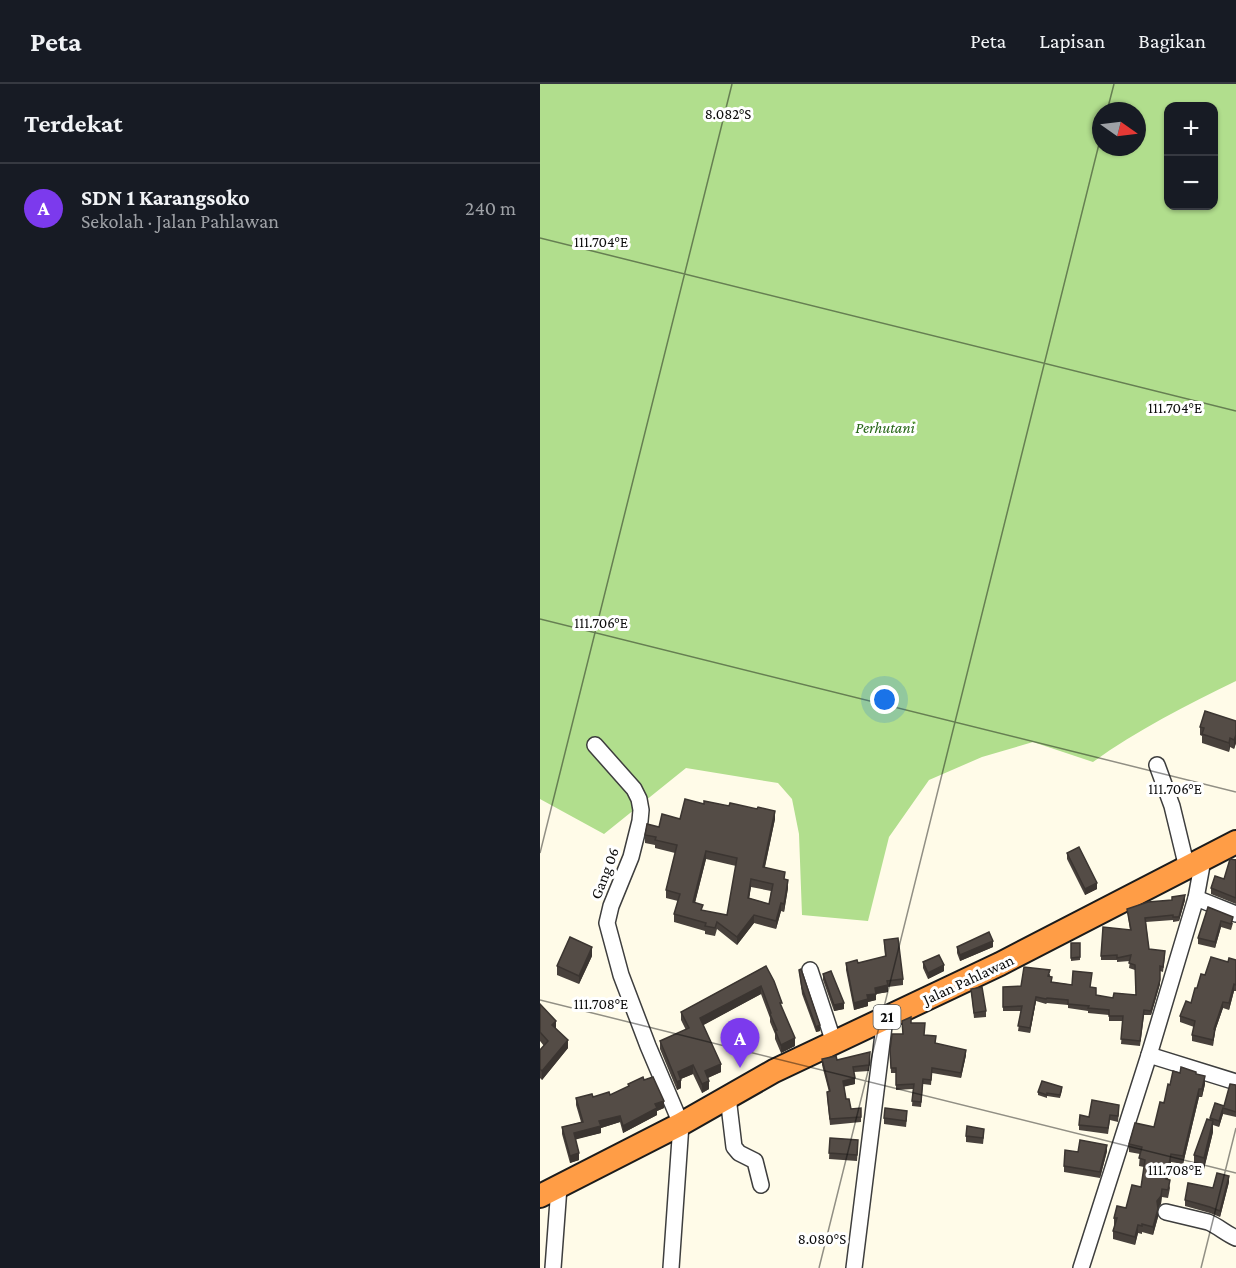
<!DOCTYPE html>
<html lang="id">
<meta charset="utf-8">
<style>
:root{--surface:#171b24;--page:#20242c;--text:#f1f3f6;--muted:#9ea1a6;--line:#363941;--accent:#7c3aed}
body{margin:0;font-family:"Crimson Pro",serif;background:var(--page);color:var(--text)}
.controls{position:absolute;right:18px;top:18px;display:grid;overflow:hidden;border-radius:12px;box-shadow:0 2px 4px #0004}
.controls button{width:54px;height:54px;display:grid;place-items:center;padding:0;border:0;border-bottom:2px solid var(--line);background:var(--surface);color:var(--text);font:30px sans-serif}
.compass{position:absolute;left:552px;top:18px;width:54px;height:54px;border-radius:50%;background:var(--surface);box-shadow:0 2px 4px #0004;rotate:104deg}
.you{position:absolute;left:345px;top:616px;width:21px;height:21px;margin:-15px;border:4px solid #fff;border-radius:50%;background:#1a73e8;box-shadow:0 0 0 9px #1a73e833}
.badge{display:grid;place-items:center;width:39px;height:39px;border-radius:50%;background:var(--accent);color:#fff;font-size:20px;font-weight:700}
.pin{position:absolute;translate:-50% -50px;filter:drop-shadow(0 2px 3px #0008)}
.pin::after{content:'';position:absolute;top:32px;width:21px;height:18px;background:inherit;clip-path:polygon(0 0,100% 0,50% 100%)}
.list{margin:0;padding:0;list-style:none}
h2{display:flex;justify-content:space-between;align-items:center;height:78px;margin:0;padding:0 24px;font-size:26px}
h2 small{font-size:20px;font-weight:400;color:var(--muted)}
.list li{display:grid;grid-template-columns:39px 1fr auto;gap:18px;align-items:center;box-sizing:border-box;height:90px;padding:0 24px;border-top:2px solid var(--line)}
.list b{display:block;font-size:22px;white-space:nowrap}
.list p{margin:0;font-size:20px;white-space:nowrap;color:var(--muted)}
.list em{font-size:20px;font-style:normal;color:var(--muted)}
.map{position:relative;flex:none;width:696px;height:1184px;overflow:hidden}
header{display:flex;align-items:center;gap:36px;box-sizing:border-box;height:84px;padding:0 30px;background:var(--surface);border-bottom:2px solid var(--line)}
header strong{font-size:28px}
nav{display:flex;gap:33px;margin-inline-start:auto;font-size:21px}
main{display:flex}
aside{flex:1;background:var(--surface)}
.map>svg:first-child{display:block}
</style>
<header>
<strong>Peta</strong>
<nav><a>Peta</a><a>Lapisan</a><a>Bagikan</a></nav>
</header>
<main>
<aside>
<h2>Terdekat<small></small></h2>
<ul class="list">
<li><span class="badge">A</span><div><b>SDN 1 Karangsoko</b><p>Sekolah · Jalan Pahlawan</p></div><em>240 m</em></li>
</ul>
</aside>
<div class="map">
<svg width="696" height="1184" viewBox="0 0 696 1184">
<rect width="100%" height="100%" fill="#fffbe8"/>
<!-- forest -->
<path fill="#b1de8d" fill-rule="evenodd" d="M 0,0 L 696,0 L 696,597 C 647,621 597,646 553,678 L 493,658 L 442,673 L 389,696 L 349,753 L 328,837 L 262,831 L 259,750 L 252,715 L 238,699 L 146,684 L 64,750 L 0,715 ZM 628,22 L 674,22 L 674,122 L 628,122 ZM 561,27 L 597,27 L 597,63 L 561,63 Z"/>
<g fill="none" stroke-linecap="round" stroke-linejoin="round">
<!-- minor casing -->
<g stroke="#3e3e3e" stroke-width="18">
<g id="minor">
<polyline points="55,661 94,705 99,715 101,726 100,737 91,773 71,822 67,839 81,891 108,962 141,1040 131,1184"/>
<polyline points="617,681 632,722 647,784"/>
<polyline points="656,814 696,830"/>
<polyline points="270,886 294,959"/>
<polyline points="609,971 696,998"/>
<polyline points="188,1013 194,1063 199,1069 215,1077 221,1101"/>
<path d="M 626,1128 L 668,1138 C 678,1142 685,1149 696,1154"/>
<polyline points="13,1184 19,1103"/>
<polyline points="314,1184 345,934"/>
<polyline points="541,1184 609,971 656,814 663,776"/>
</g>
</g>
<!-- highway casing -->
<g stroke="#1c1c1c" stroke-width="26">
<polyline id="highway" points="0,1112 141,1040 234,987 460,880 696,758"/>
</g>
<!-- minor -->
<use href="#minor" stroke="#fff" stroke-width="15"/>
<!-- highway -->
<use href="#highway" stroke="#ff9d46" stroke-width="22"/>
</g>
<!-- wall -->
<g fill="#48413c" fill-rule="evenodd">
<polygon points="696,637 696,659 694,665 690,663 689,668 662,659 662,652 660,651 660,643"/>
<path d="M 140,735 L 235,735 L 225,783 L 245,796 L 248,804 L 244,828 L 241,827 L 236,845 L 214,839 L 197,861 L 177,845 L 175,852 L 165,850 L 165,847 L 134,838 L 134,830 L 138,817 L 126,814 L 126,806 L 135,769 L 115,764 L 115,761 L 105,759 L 105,751 L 119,743 ZM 166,775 L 196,782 L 187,831 L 163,827 L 155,819 ZM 211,803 L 231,807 L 229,820 L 209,814 Z"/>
<polygon points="527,769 557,805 545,811 527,775"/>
<polygon points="696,775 696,820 671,810 671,804 684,795"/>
<polygon points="645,816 639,837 633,838 633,836 606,838 609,865 625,872 623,888 620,887 620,900 611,931 604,931 600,962 581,960 583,937 569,937 569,931 548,929 548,927 528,924 528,921 507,919 506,920 496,917 490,949 478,947 481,927 463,927 463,903 481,902 510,890 510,892 512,898 551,903 556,912 573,914 596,911 595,886 589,884 590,877 577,878 577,876 561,876 561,872 590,846 587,825"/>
<polygon points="668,823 693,839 691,846 681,843 675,864 658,860 658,854"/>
<polygon points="344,856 363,895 363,901 348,903 348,908 336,910 336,916 328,918 328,922 314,926 306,886 306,879 318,879 345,873"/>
<polygon points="531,859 540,859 540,876 531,877"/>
<polygon points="417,863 453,863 420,877 417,869"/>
<polygon points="52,872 39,900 17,891 17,882"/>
<polygon points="696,876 696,907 694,907 689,926 683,924 675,947 673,962 652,957 652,951 654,943 640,938 640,932 651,919 657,904 665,891 688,878"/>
<polygon points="383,878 404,887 388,895 383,884"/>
<polygon points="226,882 255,962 241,969 235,955 235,950 230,938 230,934 221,910 163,941 181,988 168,994 169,1005 162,1009 153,990 141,995 141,1004 137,1006 120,965 120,957 146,946 141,936 141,928"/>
<polygon points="259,886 280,947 276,948 262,910"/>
<polygon points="283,890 304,925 294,927 283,896"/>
<polygon points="431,905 446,927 446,933 434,934"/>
<polygon points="0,920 28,964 2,996 0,994 0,966 4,962 0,957"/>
<polygon points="362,937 371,939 384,951 395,959 426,971 421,994 392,989 391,1001 383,1000 381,1023 372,1022 373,1005 356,1006 356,989 351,989 350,966 363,950"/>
<polygon points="330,973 329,987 314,988 315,1000 304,1002 306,1015 311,1025 321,1024 321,1038 290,1041 287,1013 287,1008 289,1008 282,981 282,975 297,976"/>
<polygon points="640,989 656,990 665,1000 662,1013 659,1013 643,1080 631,1078 628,1095 630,1104 628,1114 622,1113 621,1120 618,1124 618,1133 613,1151 602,1148 602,1150 598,1149 595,1161 573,1155 573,1147 575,1142 574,1142 574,1134 586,1124 601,1103 604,1083 599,1082 600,1070 589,1068 589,1060 614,1043 630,1001"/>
<polygon points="104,996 124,1024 117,1027 117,1031 83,1049 80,1038 61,1044 61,1049 35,1055 39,1076 30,1079 22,1050 22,1043 41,1038 36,1021 36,1014 70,1011 88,1003 88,1000"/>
<polygon points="696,1001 696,1033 683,1030 679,1043 673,1041 673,1048 664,1085 654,1083 654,1071 670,1036 670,1034 684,1022"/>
<polygon points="522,1006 520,1014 507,1012 507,1014 498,1011 498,1008"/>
<polygon points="579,1026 578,1038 570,1036 568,1050 539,1046 539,1041 549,1033"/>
<polygon points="367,1033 366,1043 344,1040 344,1034"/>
<polygon points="444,1051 443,1060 426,1058 426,1052"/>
<polygon points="290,1054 318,1062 317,1077 289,1075"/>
<polygon points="567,1067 560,1094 524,1088 524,1082 538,1068"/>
<polygon points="689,1098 680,1133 670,1129 645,1122 645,1116"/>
</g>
<!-- shaded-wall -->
<g fill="#3b3531">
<polygon points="696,651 696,659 694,665 694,656"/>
<polygon points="690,654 690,663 689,668 689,659"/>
<polygon points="235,727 235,735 223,791 223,783"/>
<polygon points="166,767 166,775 153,826 153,818"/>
<polygon points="211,795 211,803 208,822 208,814"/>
<polygon points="248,796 248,804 244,828 244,820"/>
<polygon points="557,799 557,805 545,811 545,805"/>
<polygon points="645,811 645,816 639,837 639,833"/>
<polygon points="241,819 241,827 236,845 236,837"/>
<polygon points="214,831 214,839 197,861 197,853"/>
<polygon points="681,837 681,843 675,864 675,858"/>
<polygon points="453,857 453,863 420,877 420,871"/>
<polygon points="52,863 52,872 39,900 39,892"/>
<polygon points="404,881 404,887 388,895 388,889"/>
<polygon points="620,896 620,900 611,931 611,927"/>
<polygon points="694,900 694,907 689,926 689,919"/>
<polygon points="348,901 348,908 336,910 336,916 328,918 328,922 314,926 314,919 327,911 335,904"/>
<polygon points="221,902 221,910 160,943 160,934"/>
<polygon points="496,913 496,917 490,949 490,944"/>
<polygon points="683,918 683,924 675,947 673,962 674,945"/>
<polygon points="304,919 304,925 294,927 294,921"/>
<polygon points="16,937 16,946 12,941"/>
<polygon points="280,941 280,947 276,948 276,943"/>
<polygon points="255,954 255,962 241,969 241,961"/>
<polygon points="28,956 28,964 2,996 2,987"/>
<polygon points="426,966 426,971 421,994 421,989"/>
<polygon points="181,980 181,988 165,995 165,987"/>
<polygon points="153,981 153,990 138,996 138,988"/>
<polygon points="665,992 665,1000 662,1013 662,1005"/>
<polygon points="315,994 315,1000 303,1003 303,997"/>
<polygon points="141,996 141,1004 137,1006 137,998"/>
<polygon points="169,997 169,1005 162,1009 162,1000"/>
<polygon points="659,1005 659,1013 643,1080 643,1072"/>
<polygon points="124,1017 124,1024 117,1027 117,1031 83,1049 83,1042 115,1020"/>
<polygon points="683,1024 683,1030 679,1043 679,1037"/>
<polygon points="80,1032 80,1038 61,1044 61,1049 34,1056 34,1049 59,1037"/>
<polygon points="673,1037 673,1048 664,1085 664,1074"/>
<polygon points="567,1061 567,1067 560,1094 560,1088"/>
<polygon points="39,1069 39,1076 30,1079 30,1072"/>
<polygon points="631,1070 631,1078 626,1103 626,1095"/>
<polygon points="689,1092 689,1098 680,1133 680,1127"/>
<polygon points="622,1105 621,1120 617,1125 617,1117"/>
<polygon points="618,1125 618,1133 613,1151 613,1143"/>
<polygon points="598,1141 598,1149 595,1161 595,1153"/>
</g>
<!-- building -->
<g fill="#544c46" stroke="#3b3531" stroke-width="1.5" fill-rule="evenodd">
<polygon points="665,627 696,637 696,651 694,656 690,654 689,659 662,650 664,644 660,643"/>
<path d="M 145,715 L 164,720 L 164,717 L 189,722 L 190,719 L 217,725 L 218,723 L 235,727 L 223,783 L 245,788 L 244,795 L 248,796 L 244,820 L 241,819 L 236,837 L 214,831 L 197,853 L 177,838 L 175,844 L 165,842 L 166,839 L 134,830 L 140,810 L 126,806 L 137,761 L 115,756 L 116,753 L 105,751 L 107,740 L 119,743 L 122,730 L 140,735 ZM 166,767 L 197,774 L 187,831 L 161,826 L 163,821 L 153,818 ZM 211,795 L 233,800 L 229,820 L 208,814 Z"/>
<polygon points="539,763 557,799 545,805 527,769"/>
<polygon points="690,775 696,776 696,775 696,814 671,804 675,792 684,795"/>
<polygon points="645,811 639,833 633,833 633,831 605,834 609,865 625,867 623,883 620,882 620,896 611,927 604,926 600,957 581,955 583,932 569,932 569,926 548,924 549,922 528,920 528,916 507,914 506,915 496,913 490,944 478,942 482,922 463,923 463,903 481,902 484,883 510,886 508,892 512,893 511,898 532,901 533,887 552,889 550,903 556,904 556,911 573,914 574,909 596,911 595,881 589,879 591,871 577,874 577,871 561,872 563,843 591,846 587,825 608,818 632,816 632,813"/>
<polygon points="668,823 693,833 691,840 681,837 675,858 658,854"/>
<polygon points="449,848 453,857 420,871 417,863"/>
<polygon points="30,853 52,863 39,892 17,882"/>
<polygon points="358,854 363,895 347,897 348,901 335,904 336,910 327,911 328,915 314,919 306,879 317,876 318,879 346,872 344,856"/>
<polygon points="531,859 540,859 540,873 531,874"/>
<polygon points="399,871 404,881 388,889 383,878"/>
<polygon points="671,873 688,878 689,874 696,876 696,901 694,900 689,919 683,918 674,945 675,945 673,956 652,951 655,937 640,932 646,917 651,919 655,904 657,904 661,890 665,891"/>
<polygon points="226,882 234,897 242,919 240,919 255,954 241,961 235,946 237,946 230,930 231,929 221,902 160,934 181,980 165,987 169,997 162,1000 153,981 138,988 141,996 137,998 120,957 149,944 141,928"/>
<polygon points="261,885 280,941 276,943 262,904 259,886"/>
<polygon points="291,887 304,919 294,921 283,890"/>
<polygon points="442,903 446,927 434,929 431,905"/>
<polygon points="0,920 16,937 12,941 28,956 2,987 0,985 0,966 8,957 0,948"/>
<polygon points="371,933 371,939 385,939 384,951 396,952 395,959 426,966 421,989 392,984 391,996 383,995 381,1018 372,1017 374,1000 356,1001 356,984 351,984 350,966 352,950 363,950 362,937"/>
<polygon points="330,968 329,981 313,983 315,994 303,997 306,1015 309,1015 311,1025 321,1024 321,1033 290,1035 287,1008 290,1007 282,975 296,972 297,976"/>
<polygon points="641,983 656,988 656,990 665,992 662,1005 659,1005 643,1072 631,1070 626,1095 630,1096 628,1106 622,1105 621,1112 617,1117 618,1125 613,1143 602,1140 602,1142 598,1141 595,1153 573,1147 577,1134 574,1134 577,1122 586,1124 592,1101 601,1103 605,1076 599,1074 602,1063 589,1060 595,1039 614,1043 620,1018 624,1019 628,1000 630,1001 633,987 640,989"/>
<polygon points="103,993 104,996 113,993 124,1017 115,1020 117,1024 83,1042 80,1032 59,1037 61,1042 34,1049 39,1069 30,1072 22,1043 43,1038 36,1014 52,1010 53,1013 69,1008 70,1011 89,1002 88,1000"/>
<polygon points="502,997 522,1003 520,1011 507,1009 507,1011 498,1008"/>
<polygon points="690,1000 696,1001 696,1028 683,1024 679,1037 670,1034 675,1019 684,1022"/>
<polygon points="552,1016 579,1021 578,1032 570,1031 568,1044 539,1041 540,1031 549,1033"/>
<polygon points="345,1024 367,1027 366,1037 344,1034"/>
<polygon points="667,1035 673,1037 664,1074 654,1071"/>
<polygon points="427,1042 444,1045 443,1054 426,1052"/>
<polygon points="290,1054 318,1056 317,1071 289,1069"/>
<polygon points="540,1056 567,1061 560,1088 524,1082 525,1066 538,1068"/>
<polygon points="677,1089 689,1092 680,1127 670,1123 645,1116 648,1099 673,1104"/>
</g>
<!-- ticks -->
<path fill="none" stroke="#0b0b0b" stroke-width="1.5" stroke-opacity="0.45" d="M 567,27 L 574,0M 0,154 L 696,327M 0,535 L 696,708M 0,769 L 192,0M 0,916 L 696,1089M 279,1184 L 561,52M 661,1184 L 696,1044"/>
<g text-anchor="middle" stroke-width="6" stroke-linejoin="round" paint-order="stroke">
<!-- shield labels -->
<rect fill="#fff" stroke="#545454" stroke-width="1.5" x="333.5" y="921" width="27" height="24" rx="4.5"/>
<g font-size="15" font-weight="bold" fill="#0b0b0b">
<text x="347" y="938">21</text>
</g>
<!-- park labels -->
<g font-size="16" font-style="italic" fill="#276617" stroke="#fff">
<text x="345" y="349">Perhutani</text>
</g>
<!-- street labels -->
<g font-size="16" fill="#0b0b0b" stroke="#fff">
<text transform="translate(64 789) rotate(-69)" y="6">Gang 06</text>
<text transform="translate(428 895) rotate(-25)" y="6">Jalan Pahlawan</text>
</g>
</g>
<g font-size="15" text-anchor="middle" fill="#0b0b0b" stroke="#fff" stroke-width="6" stroke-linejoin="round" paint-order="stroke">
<text x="188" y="35">8.082°S</text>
<text x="61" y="163">111.704°E</text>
<text x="635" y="329">111.704°E</text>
<text x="61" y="544">111.706°E</text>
<text x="635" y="710">111.706°E</text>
<text x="61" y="925">111.708°E</text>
<text x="635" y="1091">111.708°E</text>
<text x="282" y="1160">8.080°S</text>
</g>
</svg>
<div class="controls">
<button>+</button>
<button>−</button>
</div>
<svg class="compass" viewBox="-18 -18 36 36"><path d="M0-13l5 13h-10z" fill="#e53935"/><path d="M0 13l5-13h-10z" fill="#9ea1a6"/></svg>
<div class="you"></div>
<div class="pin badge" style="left:200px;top:984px">A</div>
</div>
</main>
